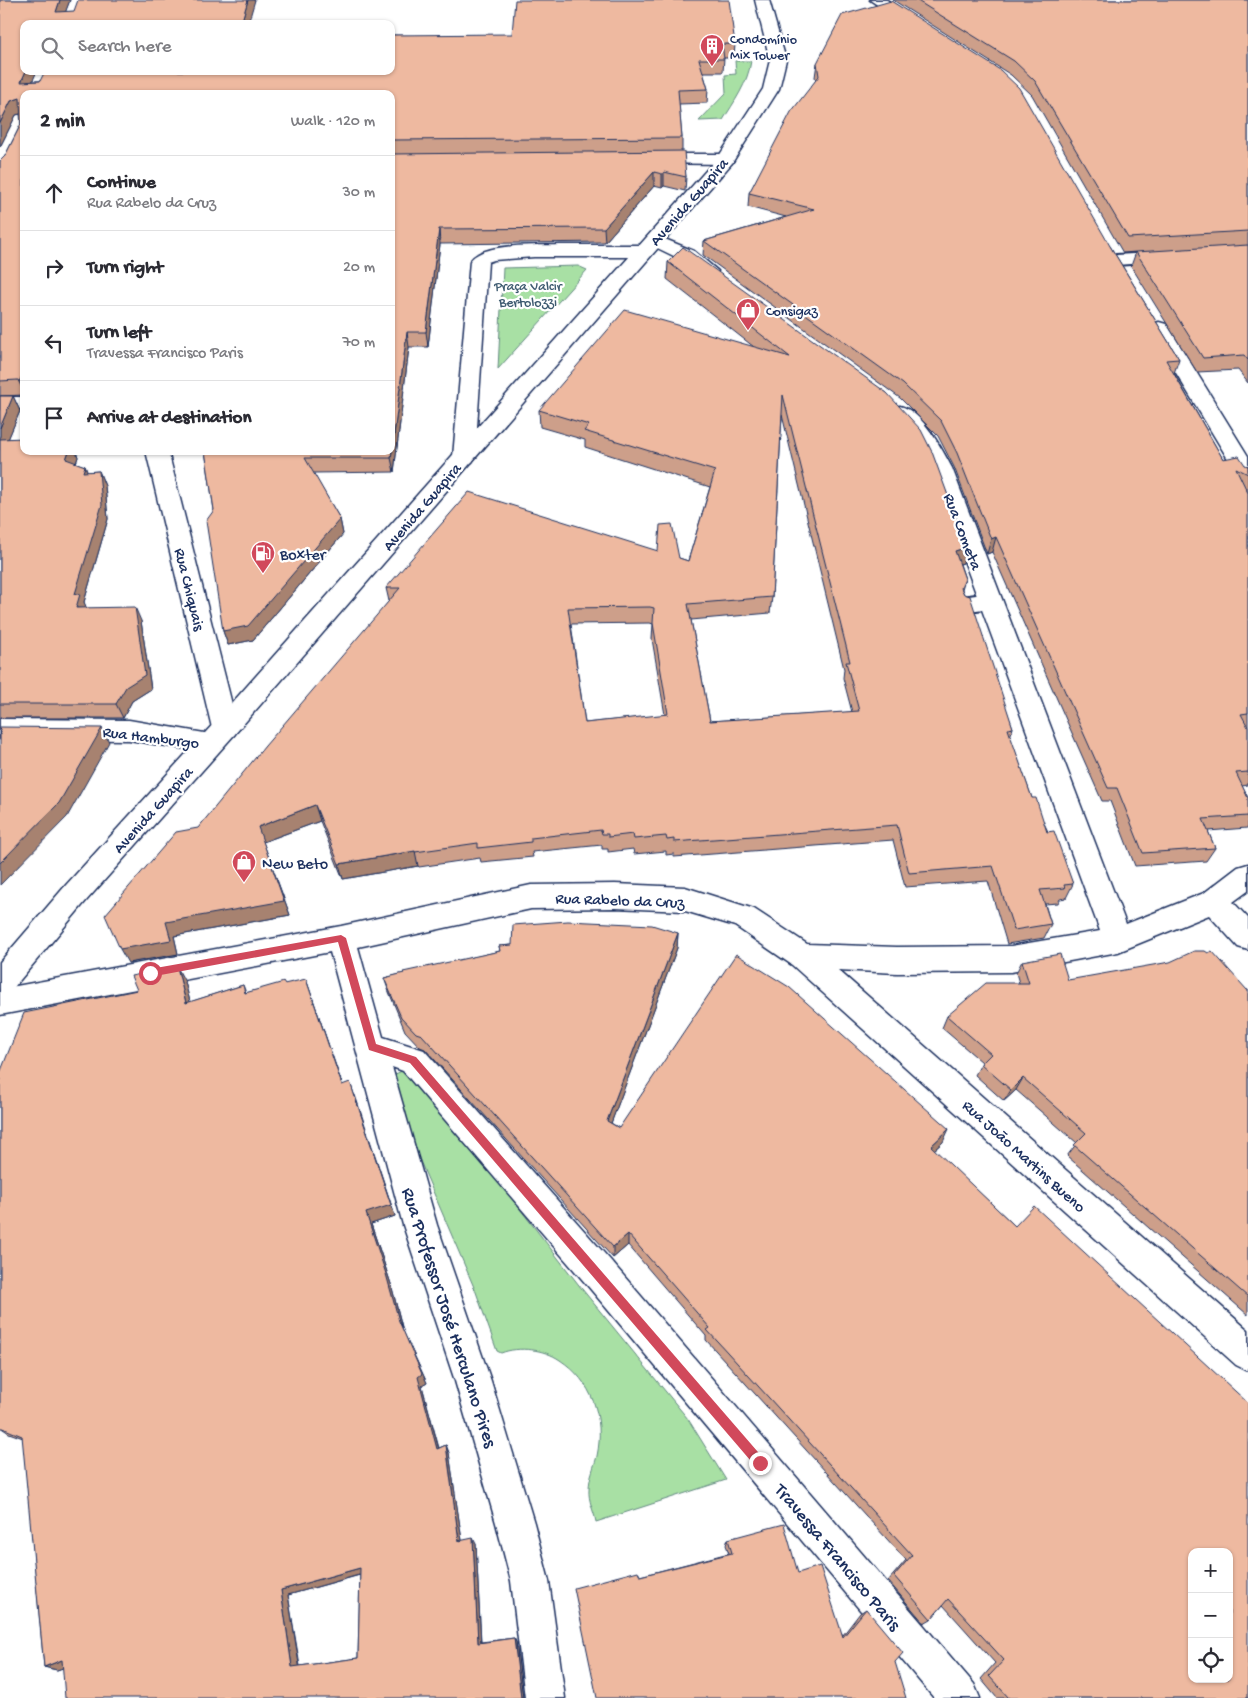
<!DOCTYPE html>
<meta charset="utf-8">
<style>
:root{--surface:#fff;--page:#f7f7f7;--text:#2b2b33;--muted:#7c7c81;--line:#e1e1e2}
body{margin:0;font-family:"Gochi Hand",sans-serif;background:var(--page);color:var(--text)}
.controls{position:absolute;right:15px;bottom:15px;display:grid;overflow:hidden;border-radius:10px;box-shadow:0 1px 4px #0004}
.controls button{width:45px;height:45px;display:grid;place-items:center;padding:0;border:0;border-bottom:1px solid var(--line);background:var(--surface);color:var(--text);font:25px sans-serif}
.stop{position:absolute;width:15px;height:15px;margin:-11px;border:4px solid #d1495b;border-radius:50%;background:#fff}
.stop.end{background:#d1495b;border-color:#fff;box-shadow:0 1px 5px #0008}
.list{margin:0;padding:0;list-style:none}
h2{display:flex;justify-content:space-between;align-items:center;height:65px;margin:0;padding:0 20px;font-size:21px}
h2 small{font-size:16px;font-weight:400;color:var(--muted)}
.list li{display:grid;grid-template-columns:32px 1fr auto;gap:15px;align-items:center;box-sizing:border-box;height:75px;padding:0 20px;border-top:1px solid var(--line)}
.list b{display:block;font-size:19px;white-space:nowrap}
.list p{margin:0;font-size:16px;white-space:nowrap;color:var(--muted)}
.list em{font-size:16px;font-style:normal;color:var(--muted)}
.icon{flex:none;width:28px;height:28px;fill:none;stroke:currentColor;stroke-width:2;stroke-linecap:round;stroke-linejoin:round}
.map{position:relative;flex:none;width:1248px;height:1698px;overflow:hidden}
.search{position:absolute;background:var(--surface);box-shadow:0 1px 4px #0004;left:20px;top:20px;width:375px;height:55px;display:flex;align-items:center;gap:12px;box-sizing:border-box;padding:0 18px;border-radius:10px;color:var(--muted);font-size:19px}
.panel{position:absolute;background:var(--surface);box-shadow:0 1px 4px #0004;left:20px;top:90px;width:375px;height:365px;border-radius:10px}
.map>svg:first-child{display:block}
</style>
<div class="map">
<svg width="1248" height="1698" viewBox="0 0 1248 1698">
<rect width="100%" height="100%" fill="#fff"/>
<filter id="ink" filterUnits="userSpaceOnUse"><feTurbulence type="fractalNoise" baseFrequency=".02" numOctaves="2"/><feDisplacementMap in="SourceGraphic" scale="10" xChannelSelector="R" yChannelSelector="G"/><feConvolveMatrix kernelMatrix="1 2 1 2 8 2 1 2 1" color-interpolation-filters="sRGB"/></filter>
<g filter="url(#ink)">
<!-- green -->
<g fill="#a8e0a4" stroke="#628881">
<path d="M 735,61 L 751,61 C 748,83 734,102 723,120 L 699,121 L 726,93 L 725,75 L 736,74 Z"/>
<polygon points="578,266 587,270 498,369 503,268"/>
<path d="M 410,1067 L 582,1289 L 688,1419 L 726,1480 L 596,1522 C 594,1511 588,1501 589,1489 C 589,1478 594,1467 597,1456 C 605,1418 592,1381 560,1360 C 544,1349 519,1346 501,1353 L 497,1351 L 476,1292 L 385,1079 Z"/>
</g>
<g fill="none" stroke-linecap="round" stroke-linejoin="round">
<!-- service casing -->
<g stroke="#1b2f5e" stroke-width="4">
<g id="service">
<polygon points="1168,252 1174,253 1177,257 1174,261 1116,265 1110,264 1107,260 1110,256 1116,255"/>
<polygon points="991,593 999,595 1002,601 999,607 969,611 961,609 958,603 961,597"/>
</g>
</g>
<!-- minor casing -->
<g stroke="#1b2f5e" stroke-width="3">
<g id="minor">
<polygon points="870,0 887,0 921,23 919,26 909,26"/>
<polygon points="648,154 726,154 732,155 734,159 732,163 726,164 642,163 640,159 642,155"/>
<polygon points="655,235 694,251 718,271 716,275 709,277 702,275 680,259 649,244 646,240 649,236"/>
<path d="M 560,245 L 645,245 L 651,247 L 654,251 L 651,255 L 645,257 L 534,257 L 494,260 L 488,262 L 475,457 L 472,462 L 464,464 L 456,462 L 453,457 L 470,261 C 483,242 537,246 560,245 Z"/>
<polygon points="1159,322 1166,324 1169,328 1248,456 1248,481 1240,479 1237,474 1149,328 1152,324"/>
<rect x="0" y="397" width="24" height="12"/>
<path d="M 900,406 C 922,411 942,449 952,468 L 1126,924 L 1204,893 L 1238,867 L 1248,864 L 1248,891 L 1233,902 L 1248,918 L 1248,950 L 1238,947 L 1209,915 L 1118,952 L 1011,972 L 897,973 L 838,970 L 1248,1330 L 1248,1371 L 1236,1365 L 792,965 L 735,926 L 685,911 L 615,908 L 531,909 L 358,947 L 383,1037 L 424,1050 L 611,1261 L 974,1684 L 980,1698 L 934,1698 L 587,1285 L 403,1071 L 392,1067 L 437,1225 L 491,1381 L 534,1523 L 549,1581 L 565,1698 L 525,1698 L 511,1581 L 496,1523 L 455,1381 L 403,1225 L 330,952 L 0,1015 L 0,989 L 341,926 L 531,885 L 615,884 L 685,887 L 754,909 L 807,944 L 897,947 L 1011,946 L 1100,931 L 930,468 L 919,445 L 890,412 L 893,407 Z"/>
<polygon points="146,451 168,451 238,728 234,735 225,738 220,736 224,743 220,750 211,753 129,740 0,739 0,719 129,720 216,735 212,728"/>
</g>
</g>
<!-- secondary casing -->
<g stroke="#1b2f5e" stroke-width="3">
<polygon id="secondary" points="755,0 769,0 786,60 779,89 732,163 234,735 86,901 10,992 0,996 0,962 66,885 216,721 719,156 763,89 770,60"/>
</g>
<!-- service -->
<use href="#service" fill="#fff" fill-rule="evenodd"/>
<!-- minor -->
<use href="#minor" fill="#fff" fill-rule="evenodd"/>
<!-- secondary -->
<use href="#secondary" fill="#fff" fill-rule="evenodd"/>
</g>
<!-- wall -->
<g fill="#cd9f8a" stroke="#1b2f5e" fill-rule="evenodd">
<polygon points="0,0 70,0 65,12 255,0 24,24 32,81 391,71 391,35 735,44 734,58 724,58 723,72 703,72 708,89 707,103 679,104 682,138 682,151 686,177 685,191 664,186 662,188 654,186 605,242 440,244 428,347 409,347 394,472 313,473 340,519 343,534 253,640 228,645 223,631 214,510 205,451 391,451 391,94 24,94 24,395 0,396 0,161 5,156 21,124 20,114 16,115 0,147"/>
<polygon points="893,0 1248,0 1248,383 1238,370 1197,372 1131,266 1136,252 1123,253 1032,95 1011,75"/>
<polygon points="817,63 1110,246 1179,359 1174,373 1223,459 1248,466 1248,785 1242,786 1248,798 1248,827 1247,828 1208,831 1215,848 1206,861 1135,866 1110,801 1102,801 992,552 987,554 954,467 938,436 900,398 703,255 704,241 786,217 748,207 749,193 816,80 815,77"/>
<path d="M 668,262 L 887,393 L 963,563 L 960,564 L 965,579 L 962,589 L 1013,728 L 1010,737 L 1032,798 L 1073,884 L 1066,898 L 1060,899 L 1058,903 L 1045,904 L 1051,924 L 1044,938 L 1007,944 L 988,881 L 905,887 L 893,840 L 674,857 L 674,854 L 666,855 L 666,851 L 634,854 L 633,849 L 608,852 L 608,849 L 602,849 L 602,845 L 532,852 L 533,857 L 481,862 L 480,858 L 419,867 L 418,866 L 343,879 L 320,821 L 263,842 L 290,915 L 174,936 L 178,954 L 128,963 L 389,601 L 386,588 L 679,558 L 688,561 L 710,487 L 585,447 L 585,440 L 540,427 L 539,410 L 754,347 L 667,279 ZM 782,415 L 844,669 L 843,678 L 852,712 L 710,721 L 691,620 L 770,613 L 772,597 ZM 650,623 L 653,624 L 652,639 L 665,715 L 585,723 L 571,624 Z"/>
<polygon points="0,396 13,396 20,411 8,439 24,451 76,451 78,457 76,463 85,466 87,472 99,471 105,486 108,519 84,602 86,608 141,621 151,689 132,701 123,718 0,718"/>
<polygon points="678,933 677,948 611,1123 619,1128 943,1142 934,1150 1015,1226 1248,1698 997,1698 981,1679 995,1663 943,1605 931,1619 924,1623 888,1581 906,1560 706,1340 706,1336 628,1245 613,1258 425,1049 420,1047 405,1031 389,992 384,978 500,951 499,946"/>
<polygon points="1022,961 1068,980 1248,990 1248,1315 1067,1156 1077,1143 1016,1090 1004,1101 975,1075 982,1062 942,1028 947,1016 1019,983 1016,973"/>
<path d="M 185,982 L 190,1002 L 243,985 L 246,993 L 284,984 L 311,994 L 342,1085 L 355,1095 L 395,1216 L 371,1224 L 391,1284 L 403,1331 L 427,1383 L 422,1386 L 439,1448 L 446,1445 L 449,1453 L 462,1541 L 476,1544 L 481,1642 L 514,1638 L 516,1642 L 523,1698 L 62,1668 L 57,1670 L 44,1667 L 23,1438 L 9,1433 L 0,1427 L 0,1073 ZM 360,1575 L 358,1658 L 300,1666 L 288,1595 Z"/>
<polygon points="728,1539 798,1573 843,1635 860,1613 866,1609 895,1662 640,1576 729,1553 726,1545"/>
</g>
<!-- shaded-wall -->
<g fill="#a78270" stroke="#1b2f5e">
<polygon points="60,0 70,0 61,24 56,12"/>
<polygon points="248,0 255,0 248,24 241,24"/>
<polygon points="26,71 37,71 27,94 21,82"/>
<polygon points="20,98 24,113 16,115 0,147 0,123 11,101"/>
<polygon points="654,172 654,186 605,242 604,228"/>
<polygon points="664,172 664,186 662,188 662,174"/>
<polygon points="439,229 440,244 428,347 426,332"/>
<polygon points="407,332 409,347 394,472 391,458"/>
<polygon points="24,372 24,392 19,382"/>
<polygon points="13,396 20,411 2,454 0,450 0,428"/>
<polygon points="69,451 76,451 78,457 72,474 66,459"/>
<polygon points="85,466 91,481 83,472"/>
<polygon points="99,471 105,486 108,519 84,602 87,609 76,608 75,594"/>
<polygon points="340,519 343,534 253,640 228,645 223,631"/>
<polygon points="996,537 992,552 987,554 991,539"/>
<polygon points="967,547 963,563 951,567 955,551"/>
<polygon points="135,607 141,621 151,689 132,701 123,718 116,704"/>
<polygon points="102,728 109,742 67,817 0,885 0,863"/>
<polygon points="315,805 320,821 263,842 290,915 174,936 178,954 128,963 120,949 166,922 258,827"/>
<polygon points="415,851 418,866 343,879 339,864"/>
<polygon points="678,933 677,948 607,1134 607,1121"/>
<polygon points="177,967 185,982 194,1017 186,1003"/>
<polygon points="306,979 311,994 347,1098 342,1085"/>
<polygon points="1023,1078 1016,1090 1004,1101 1011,1090"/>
<polygon points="350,1082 395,1216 371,1224 391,1284 403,1331 427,1383 422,1386 441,1457 437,1449 366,1213"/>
<polygon points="949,1129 943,1142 925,1158 931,1146"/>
<polygon points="628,1234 628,1245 613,1258 613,1247"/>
<polygon points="446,1445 449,1453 463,1547 459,1541"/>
<polygon points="473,1538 476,1544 481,1646 478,1643"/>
<polygon points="360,1568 366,1573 288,1595 300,1670 292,1667 281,1590"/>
<polygon points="514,1638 516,1642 523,1698 521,1698"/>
<polygon points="62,1660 75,1664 57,1670 44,1667"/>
</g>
<!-- building -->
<g fill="#eeb9a0" stroke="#1b2f5e" fill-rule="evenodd">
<polygon points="0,0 60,0 56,12 74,11 78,0 248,0 241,24 24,24 24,71 26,71 21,82 40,81 45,71 391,71 391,35 512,34 515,0 729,0 735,44 722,44 724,59 699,59 708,89 678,90 682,138 391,140 391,94 24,94 24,372 19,382 18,380 0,381 0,161 5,156 21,124 20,98 11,101 0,123"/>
<polygon points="916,0 1248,0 1248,231 1128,238 1035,81 1014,61"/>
<polygon points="891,1 1000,70 1019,88 1110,246 1179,359 1166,360 1223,459 1239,456 1245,465 1248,466 1248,474 1236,468 1248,493 1248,713 1241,714 1248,727 1248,772 1236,773 1248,798 1248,816 1203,819 1215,848 1143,853 1117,788 1108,788 996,537 991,539 957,453 941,421 903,384 704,241 814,209 749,193 791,112 819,76 817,63 842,15"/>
<polygon points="684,151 686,177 664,172 662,174 654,172 604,228 439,229 426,332 407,332 391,458 305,458 340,519 248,626 223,631 206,521 214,510 205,451 391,451 391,154"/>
<polygon points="1248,245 1248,360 1244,355 1203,358 1136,252"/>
<path d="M 683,247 L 887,393 L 921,430 L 932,452 L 967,547 L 955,551 L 965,579 L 961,588 L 964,594 L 970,596 L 1013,728 L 1008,729 L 1032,798 L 1036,798 L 1047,832 L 1054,831 L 1073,884 L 1064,885 L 1065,888 L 1040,890 L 1051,924 L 1014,930 L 993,866 L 909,873 L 897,825 L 674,842 L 674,839 L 667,840 L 666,836 L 634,839 L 633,834 L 608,837 L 608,834 L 602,834 L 601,830 L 531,838 L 531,842 L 478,848 L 478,843 L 415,852 L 415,851 L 339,864 L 315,805 L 258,827 L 284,901 L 166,922 L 171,940 L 120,949 L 105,915 L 176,832 L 198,828 L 265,746 L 400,588 L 386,588 L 469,492 L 658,551 L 660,525 L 672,524 L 679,558 L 688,561 L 715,471 L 584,431 L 589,425 L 539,410 L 625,310 L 790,357 L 668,262 ZM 783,395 L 850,662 L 846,662 L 859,711 L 710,721 L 688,604 L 772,597 ZM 650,607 L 654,608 L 653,623 L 668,714 L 585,723 L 568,608 Z"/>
<polygon points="0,396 13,396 0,428"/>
<polygon points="24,438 24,451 69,451 66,459 85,466 83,472 99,471 102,505 75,594 80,594 76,608 135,607 145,675 126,687 116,704 0,704 0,439"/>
<polygon points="0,727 102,728 59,803 0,863"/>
<path d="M 568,921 L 652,925 L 678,933 L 607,1121 L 619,1128 L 736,954 L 789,987 L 949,1129 L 931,1146 L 1015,1226 L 1034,1206 L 1248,1403 L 1248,1698 L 1009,1698 L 989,1676 L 1004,1660 L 948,1599 L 931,1619 L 894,1576 L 912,1555 L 707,1330 L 710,1328 L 628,1234 L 613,1247 L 422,1035 L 416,1033 L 401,1017 L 384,978 L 404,973 L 403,972 L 500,951 L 499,946 L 512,945 L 513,925 ZM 1192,1552 L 1229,1552 L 1229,1679 L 1192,1679 Z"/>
<polygon points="1194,951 1205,951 1208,953 1212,951 1247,990 1248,990 1248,1297 1074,1145 1086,1133 1023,1078 1011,1090 981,1064 991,1054 947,1016 986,983 1029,983 1022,961 1060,954 1068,980 1170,962"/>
<path d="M 177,967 L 186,1003 L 243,985 L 245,993 L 284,982 L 284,984 L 306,979 L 342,1085 L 350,1082 L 391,1205 L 366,1213 L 386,1274 L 399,1321 L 422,1374 L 418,1377 L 437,1449 L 446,1445 L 459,1541 L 473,1538 L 478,1643 L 514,1638 L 521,1698 L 65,1698 L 62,1660 L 44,1667 L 22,1436 L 0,1427 L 0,1073 L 24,1013 L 137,990 L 131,976 ZM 360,1568 L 358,1658 L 292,1667 L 281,1590 Z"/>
<polygon points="784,1524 798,1573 820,1566 843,1637 866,1609 903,1653 895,1662 906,1698 597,1698 574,1588 638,1571 640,1576 732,1553 728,1539"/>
</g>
</g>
<!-- route -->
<polygon fill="#d1495b" points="341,935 346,938 376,1044 416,1057 764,1459 766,1463 764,1467 760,1469 756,1467 410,1063 369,1050 338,942 150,977 146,973 150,969"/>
<!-- icons -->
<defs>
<g id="building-pin" transform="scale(1.25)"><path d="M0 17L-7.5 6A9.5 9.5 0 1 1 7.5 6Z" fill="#d1495b" stroke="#fff"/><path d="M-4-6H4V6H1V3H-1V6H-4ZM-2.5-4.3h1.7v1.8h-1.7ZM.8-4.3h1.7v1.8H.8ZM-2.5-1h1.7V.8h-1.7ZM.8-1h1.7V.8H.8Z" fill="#fff"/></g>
<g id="shop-pin" transform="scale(1.25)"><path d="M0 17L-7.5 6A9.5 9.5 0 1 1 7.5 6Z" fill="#d1495b" stroke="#fff"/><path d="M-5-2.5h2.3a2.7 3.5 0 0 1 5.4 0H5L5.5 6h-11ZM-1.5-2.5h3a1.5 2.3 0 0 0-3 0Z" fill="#fff"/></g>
<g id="fuel-pin" transform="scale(1.25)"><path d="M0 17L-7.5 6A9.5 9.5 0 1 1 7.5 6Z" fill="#d1495b" stroke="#fff"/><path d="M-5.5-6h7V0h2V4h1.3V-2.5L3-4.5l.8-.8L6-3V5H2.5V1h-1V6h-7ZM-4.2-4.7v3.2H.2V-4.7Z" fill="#fff"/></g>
</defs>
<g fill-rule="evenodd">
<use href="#building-pin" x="712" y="46"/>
<use href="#shop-pin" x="748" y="310"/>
<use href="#fuel-pin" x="263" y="553"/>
<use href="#shop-pin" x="244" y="862"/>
</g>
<g text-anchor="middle" stroke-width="4.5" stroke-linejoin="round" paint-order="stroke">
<!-- far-poi labels -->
<g font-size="14" fill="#1b2f5e" stroke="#fff" text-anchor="start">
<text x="730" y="43">Condomínio<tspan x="730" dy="16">Mix Tower</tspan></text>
<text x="766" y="315">Consigaz</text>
</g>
<!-- far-park labels -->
<g font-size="14" fill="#3e5b70" stroke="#fff">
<text x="528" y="290">Praça Valcir<tspan x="528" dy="16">Bertolozzi</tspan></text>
</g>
<!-- street labels -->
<g font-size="16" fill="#1b2f5e" stroke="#fff">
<text transform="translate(688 201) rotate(-49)" y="6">Avenida Guapira</text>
<text transform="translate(421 506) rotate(-49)" y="6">Avenida Guapira</text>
<text transform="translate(964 531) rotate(69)" y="6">Rua Cometa</text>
<text transform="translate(191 589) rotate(76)" y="6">Rua Chiquais</text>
<text transform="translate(151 736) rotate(7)" y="6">Rua Hamburgo</text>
<text transform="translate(152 809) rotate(-48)" y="6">Avenida Guapira</text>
<text transform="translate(620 899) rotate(2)" y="6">Rua Rabelo da Cruz</text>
<text transform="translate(1025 1155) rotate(42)" y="6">Rua João Martins Bueno</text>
</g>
<!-- poi labels -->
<g font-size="16" fill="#1b2f5e" stroke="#fff" text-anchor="start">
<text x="280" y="559">Boxter</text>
<text x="262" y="868">New Beto</text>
</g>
<!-- near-street labels -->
<g font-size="19" fill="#1b2f5e" stroke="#fff">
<text transform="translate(451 1317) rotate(72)" y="7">Rua Professor José Herculano Pires</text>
<text transform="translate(839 1556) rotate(50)" y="7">Travessa Francisco Paris</text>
</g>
</g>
</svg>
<div class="controls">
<button>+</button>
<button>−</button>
<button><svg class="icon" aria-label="locate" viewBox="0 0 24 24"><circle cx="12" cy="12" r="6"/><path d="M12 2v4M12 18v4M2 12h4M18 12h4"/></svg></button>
</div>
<div class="stop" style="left:150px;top:973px"></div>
<div class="stop end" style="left:760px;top:1463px"></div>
<div class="search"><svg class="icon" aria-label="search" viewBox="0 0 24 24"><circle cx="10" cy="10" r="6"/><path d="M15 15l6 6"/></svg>Search here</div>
<section class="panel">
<h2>2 min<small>Walk · 120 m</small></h2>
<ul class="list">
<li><svg class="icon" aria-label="ahead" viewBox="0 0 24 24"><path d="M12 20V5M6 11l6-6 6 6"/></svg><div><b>Continue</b><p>Rua Rabelo da Cruz</p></div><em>30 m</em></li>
<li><svg class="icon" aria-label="right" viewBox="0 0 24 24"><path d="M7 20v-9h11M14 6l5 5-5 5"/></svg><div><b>Turn right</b></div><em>20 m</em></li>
<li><svg class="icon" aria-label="left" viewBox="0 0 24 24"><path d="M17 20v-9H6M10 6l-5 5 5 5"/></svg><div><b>Turn left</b><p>Travessa Francisco Paris</p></div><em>70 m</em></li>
<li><svg class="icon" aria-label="arrive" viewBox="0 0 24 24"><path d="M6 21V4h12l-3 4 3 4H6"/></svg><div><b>Arrive at destination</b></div></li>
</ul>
</section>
</div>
